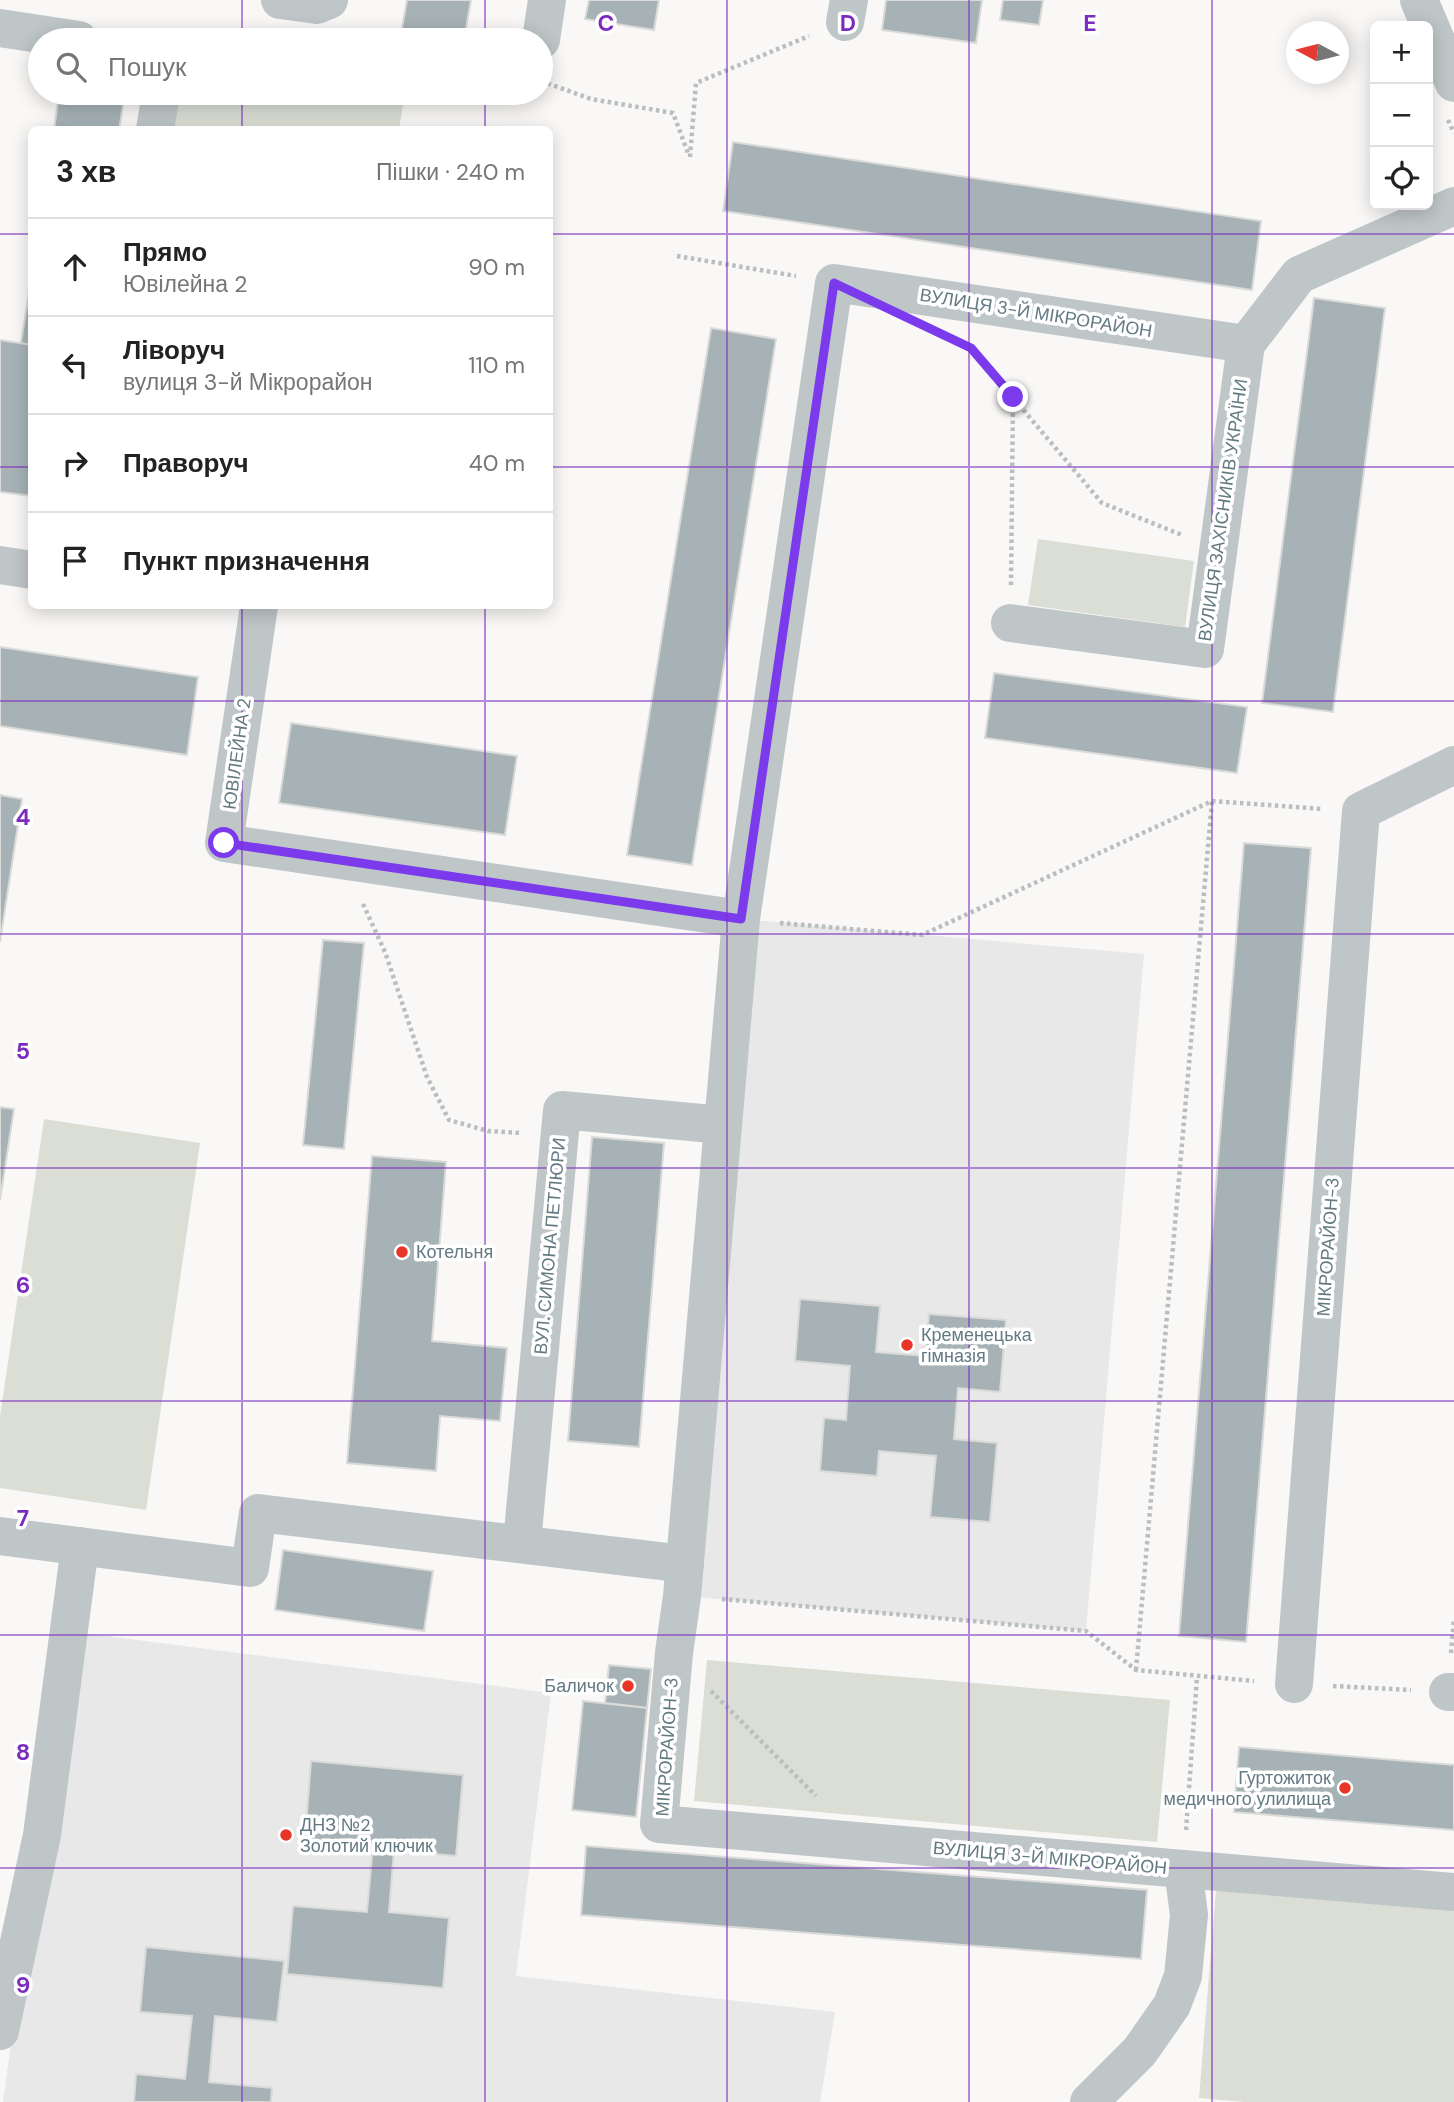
<!DOCTYPE html>
<html lang="uk">
<meta charset="utf-8">
<style>
:root{--surface:#fff;--page:#f2f2f2;--text:#222;--muted:#767676;--line:#e0e0e0}
body{margin:0;font-family:"DM Sans",sans-serif;background:var(--page);color:var(--text)}
.controls{position:absolute;right:21px;top:21px;display:grid;overflow:hidden;border-radius:10px;box-shadow:0 4px 18px #0003}
.controls button{width:63px;height:63px;display:grid;place-items:center;padding:0;border:0;border-bottom:2px solid var(--line);background:var(--surface);color:var(--text);font:35px sans-serif}
.compass{position:absolute;left:1286px;top:21px;width:63px;height:63px;border-radius:50%;background:var(--surface);box-shadow:0 4px 18px #0003;rotate:277deg}
.stop{position:absolute;width:21px;height:21px;margin:-16px;border:5px solid #7c3aed;border-radius:50%;background:#fff}
.stop.end{background:#7c3aed;border-color:#fff;box-shadow:0 2px 7px #0008}
.list{margin:0;padding:0;list-style:none}
h2{display:flex;justify-content:space-between;align-items:center;height:91px;margin:0;padding:0 28px;font-size:30px}
h2 small{font-size:23px;font-weight:400;color:var(--muted)}
.list li{display:grid;grid-template-columns:46px 1fr auto;gap:21px;align-items:center;box-sizing:border-box;height:98px;padding:0 28px;border-top:2px solid var(--line)}
.list b{display:block;font-size:26px;white-space:nowrap}
.list p{margin:0;font-size:23px;white-space:nowrap;color:var(--muted)}
.list em{font-size:23px;font-style:normal;color:var(--muted)}
.icon{flex:none;width:38px;height:38px;fill:none;stroke:currentColor;stroke-width:2;stroke-linecap:round;stroke-linejoin:round}
.map{position:relative;flex:none;width:1454px;height:2102px;overflow:hidden}
.search{position:absolute;background:var(--surface);box-shadow:0 4px 18px #0003;left:28px;top:28px;width:525px;height:77px;display:flex;align-items:center;gap:18px;box-sizing:border-box;padding:0 24px;border-radius:38px;color:var(--muted);font-size:26px}
.panel{position:absolute;background:var(--surface);box-shadow:0 4px 18px #0003;left:28px;top:126px;width:525px;height:483px;border-radius:10px}
.map>svg:first-child{display:block}
</style>
<div class="map">
<svg width="1454" height="2102" viewBox="0 0 1454 2102">
<rect width="100%" height="100%" fill="#f9f8f6"/>
<!-- built -->
<g fill="#e7e8e7">
<polygon points="741,919 1144,954 1086,1631 682,1596"/>
<polygon points="67,1631 551,1693 516,1976 835,2012 820,2102 3,2102"/>
</g>
<!-- green -->
<g fill="#daded5">
<polygon points="179,93 405,93 399,129 173,130"/>
<polygon points="1038,539 1194,561 1185,627 1028,605"/>
<polygon points="44,1119 200,1143 146,1510 0,1488 0,1416"/>
<polygon points="707,1660 1170,1700 1157,1842 694,1801"/>
<polygon points="1216,1890 1454,1909 1454,2102 1244,2102 1199,2098"/>
</g>
<!-- building -->
<g fill="#a6b2b6" stroke="#dadad8" stroke-width="2">
<polygon points="407,0 471,0 464,40 400,39"/>
<polygon points="589,0 659,0 654,30 585,19"/>
<polygon points="886,0 982,0 976,43 882,30"/>
<polygon points="1003,0 1043,0 1039,25 1000,20"/>
<polygon points="59,93 125,93 119,130 54,130"/>
<polygon points="733,142 1261,221 1252,290 723,211"/>
<polygon points="32,274 32,345 21,343"/>
<polygon points="1314,298 1385,308 1333,712 1262,703"/>
<polygon points="711,328 776,339 692,865 627,855"/>
<polygon points="0,340 32,345 32,496 0,492"/>
<polygon points="0,647 198,677 187,755 0,726"/>
<polygon points="994,673 1247,707 1237,773 985,738"/>
<polygon points="291,723 517,756 505,835 279,803"/>
<polygon points="0,795 22,799 0,942"/>
<polygon points="1244,843 1311,848 1246,1642 1179,1636"/>
<polygon points="323,940 364,943 344,1149 303,1145"/>
<polygon points="0,1107 14,1109 0,1200"/>
<polygon points="592,1137 664,1143 639,1447 568,1441"/>
<polygon points="372,1156 446,1162 432,1341 507,1348 500,1421 440,1416 436,1471 347,1463"/>
<polygon points="800,1299 880,1306 876,1352 925,1356 929,1314 1006,1320 1000,1392 958,1388 954,1439 997,1443 990,1522 930,1517 936,1456 879,1451 877,1476 820,1471 824,1418 846,1420 850,1366 795,1361"/>
<polygon points="283,1550 433,1571 424,1631 275,1610"/>
<polygon points="609,1665 651,1669 647,1708 605,1703"/>
<polygon points="583,1701 647,1708 636,1817 572,1810"/>
<polygon points="1239,1747 1454,1765 1454,1830 1234,1812"/>
<polygon points="311,1761 463,1775 456,1856 394,1850 389,1912 449,1918 443,1988 287,1974 293,1906 367,1912 373,1845 305,1840"/>
<polygon points="586,1846 1147,1890 1141,1959 581,1915"/>
<polygon points="146,1947 284,1961 277,2022 215,2016 209,2082 272,2088 271,2102 134,2102 136,2074 185,2079 192,2016 140,2012"/>
</g>
<g fill="none" stroke-linecap="round" stroke-linejoin="round">
<!-- path -->
<g stroke="#b9bec0" stroke-width="4.5" stroke-dasharray="3.5 3.5" stroke-linecap="butt">
<polyline points="541,81 591,99 673,113 688,153"/>
<polyline points="1448,120 1454,133"/>
<polyline points="690,157 696,83 809,36"/>
<polyline points="677,256 796,276"/>
<polyline points="962,344 971,348 1102,503 1182,535"/>
<polyline points="1011,585 1013,398"/>
<polyline points="363,904 385,952 427,1077 449,1120 488,1131 521,1133"/>
<polyline points="780,923 922,935 1212,801 1322,809"/>
<polyline points="722,1599 1086,1631 1136,1670 1254,1681"/>
<polyline points="1451,1653 1454,1619"/>
<polyline points="1136,1670 1212,801"/>
<polyline points="1333,1686 1411,1690"/>
<polyline points="711,1691 816,1796"/>
<polyline points="1186,1830 1197,1677"/>
</g>
<!-- minor -->
<g stroke="#bfc6c8" stroke-width="38">
<polyline points="280,0 317,5 329,0"/>
<polyline points="1419,0 1454,83"/>
<polyline points="845,22 849,0"/>
<polyline points="0,28 79,40"/>
<polyline points="541,40 547,0"/>
<polyline points="155,130 161,93"/>
<polyline points="0,565 32,570"/>
<polyline points="259,606 224,843 741,919"/>
<polyline points="1010,623 1205,649 1246,344"/>
<polyline points="0,1536 250,1568 258,1513 685,1564"/>
<polyline points="522,1543 562,1110 723,1125"/>
<polyline points="1294,1684 1361,811 1454,765"/>
<polyline points="1448,1692 1454,1692"/>
<polyline points="1183,1869 1454,1892"/>
<polyline points="0,2031 42,1835 80,1546"/>
<polyline points="1089,2102 1140,2051 1172,2005 1183,1976 1189,1915 1183,1869 659,1824 674,1653 682,1596 741,919 834,283 1246,344 1299,275 1454,206"/>
</g>
</g>
<g fill="none" stroke-linecap="round" stroke-linejoin="round">
<!-- route -->
<polyline stroke="#7c3aed" stroke-width="9" points="224,843 741,919 834,283 971,348 1013,397"/>
</g>
<!-- grid -->
<path fill="none" stroke="#7b2cbf" stroke-width="2" stroke-opacity="0.55" d="M 242,0 L 242,40M 485,0 L 485,40M 727,0 L 727,2102M 969,0 L 969,2102M 1212,0 L 1212,2102M 242,93 L 242,130M 485,93 L 485,130M 0,234 L 32,234M 550,234 L 1454,234M 0,467 L 32,467M 550,467 L 1454,467M 242,606 L 242,2102M 485,606 L 485,2102M 0,701 L 1454,701M 0,934 L 1454,934M 0,1168 L 1454,1168M 0,1401 L 1454,1401M 0,1635 L 1454,1635M 0,1868 L 1454,1868"/>
<!-- markers -->
<g fill="#e83527" stroke="#fff" stroke-width="2.5">
<circle cx="402" cy="1252" r="7"/>
<circle cx="907" cy="1345" r="7"/>
<circle cx="628" cy="1686" r="7"/>
<circle cx="1345" cy="1788" r="7"/>
<circle cx="286" cy="1835" r="7"/>
</g>
<g text-anchor="middle" stroke-width="7" stroke-linejoin="round" paint-order="stroke">
<!-- street labels -->
<g font-size="18" fill="#637a82" stroke="#fff">
<text transform="translate(1036 313) rotate(9)" y="6">ВУЛИЦЯ 3-Й МІКРОРАЙОН</text>
<text transform="translate(1223 510) rotate(-82)" y="6">ВУЛИЦЯ ЗАХІСНИКІВ УКРАЇНИ</text>
<text transform="translate(237 754) rotate(-82)" y="6">ЮВІЛЕЙНА 2</text>
<text transform="translate(550 1246) rotate(-85)" y="6">ВУЛ. СИМОНА ПЕТЛЮРИ</text>
<text transform="translate(1328 1247) rotate(-86)" y="6">МІКРОРАЙОН-3</text>
<text transform="translate(667 1747) rotate(-86)" y="6">МІКРОРАЙОН-3</text>
<text transform="translate(1050 1858) rotate(5)" y="6">ВУЛИЦЯ 3-Й МІКРОРАЙОН</text>
</g>
<!-- poi labels -->
<g font-size="18" fill="#637a82" stroke="#fff" text-anchor="start">
<text x="416" y="1258">Котельня</text>
<text x="921" y="1341">Кременецька<tspan x="921" dy="21">гімназія</tspan></text>
<text x="614" y="1692" text-anchor="end">Баличок</text>
<text x="1331" y="1784" text-anchor="end">Гуртожиток<tspan x="1331" dy="21">медичного улилища</tspan></text>
<text x="300" y="1831">ДНЗ №2<tspan x="300" dy="21">Золотий ключик</tspan></text>
</g>
</g>
<g font-size="23" text-anchor="middle" font-weight="bold" fill="#7b2cbf" stroke="#fff" stroke-width="7" stroke-linejoin="round" paint-order="stroke">
<text x="606" y="31">C</text>
<text x="848" y="31">D</text>
<text x="1090" y="31">E</text>
<text x="23" y="825">4</text>
<text x="23" y="1059">5</text>
<text x="23" y="1293">6</text>
<text x="23" y="1526">7</text>
<text x="23" y="1760">8</text>
<text x="23" y="1993">9</text>
</g>
</svg>
<div class="controls">
<button>+</button>
<button>−</button>
<button><svg class="icon" aria-label="locate" viewBox="0 0 24 24"><circle cx="12" cy="12" r="6"/><path d="M12 2v4M12 18v4M2 12h4M18 12h4"/></svg></button>
</div>
<svg class="compass" viewBox="-18 -18 36 36"><path d="M0-13l5 13h-10z" fill="#e53935"/><path d="M0 13l5-13h-10z" fill="#767676"/></svg>
<div class="stop" style="left:224px;top:843px"></div>
<div class="stop end" style="left:1013px;top:397px"></div>
<div class="search"><svg class="icon" aria-label="search" viewBox="0 0 24 24"><circle cx="10" cy="10" r="6"/><path d="M15 15l6 6"/></svg>Пошук</div>
<section class="panel">
<h2>3 хв<small>Пішки · 240 m</small></h2>
<ul class="list">
<li><svg class="icon" aria-label="ahead" viewBox="0 0 24 24"><path d="M12 20V5M6 11l6-6 6 6"/></svg><div><b>Прямо</b><p>Ювілейна 2</p></div><em>90 m</em></li>
<li><svg class="icon" aria-label="left" viewBox="0 0 24 24"><path d="M17 20v-9H6M10 6l-5 5 5 5"/></svg><div><b>Ліворуч</b><p>вулиця 3-й Мікрорайон</p></div><em>110 m</em></li>
<li><svg class="icon" aria-label="right" viewBox="0 0 24 24"><path d="M7 20v-9h11M14 6l5 5-5 5"/></svg><div><b>Праворуч</b></div><em>40 m</em></li>
<li><svg class="icon" aria-label="arrive" viewBox="0 0 24 24"><path d="M6 21V4h12l-3 4 3 4H6"/></svg><div><b>Пункт призначення</b></div></li>
</ul>
</section>
</div>
